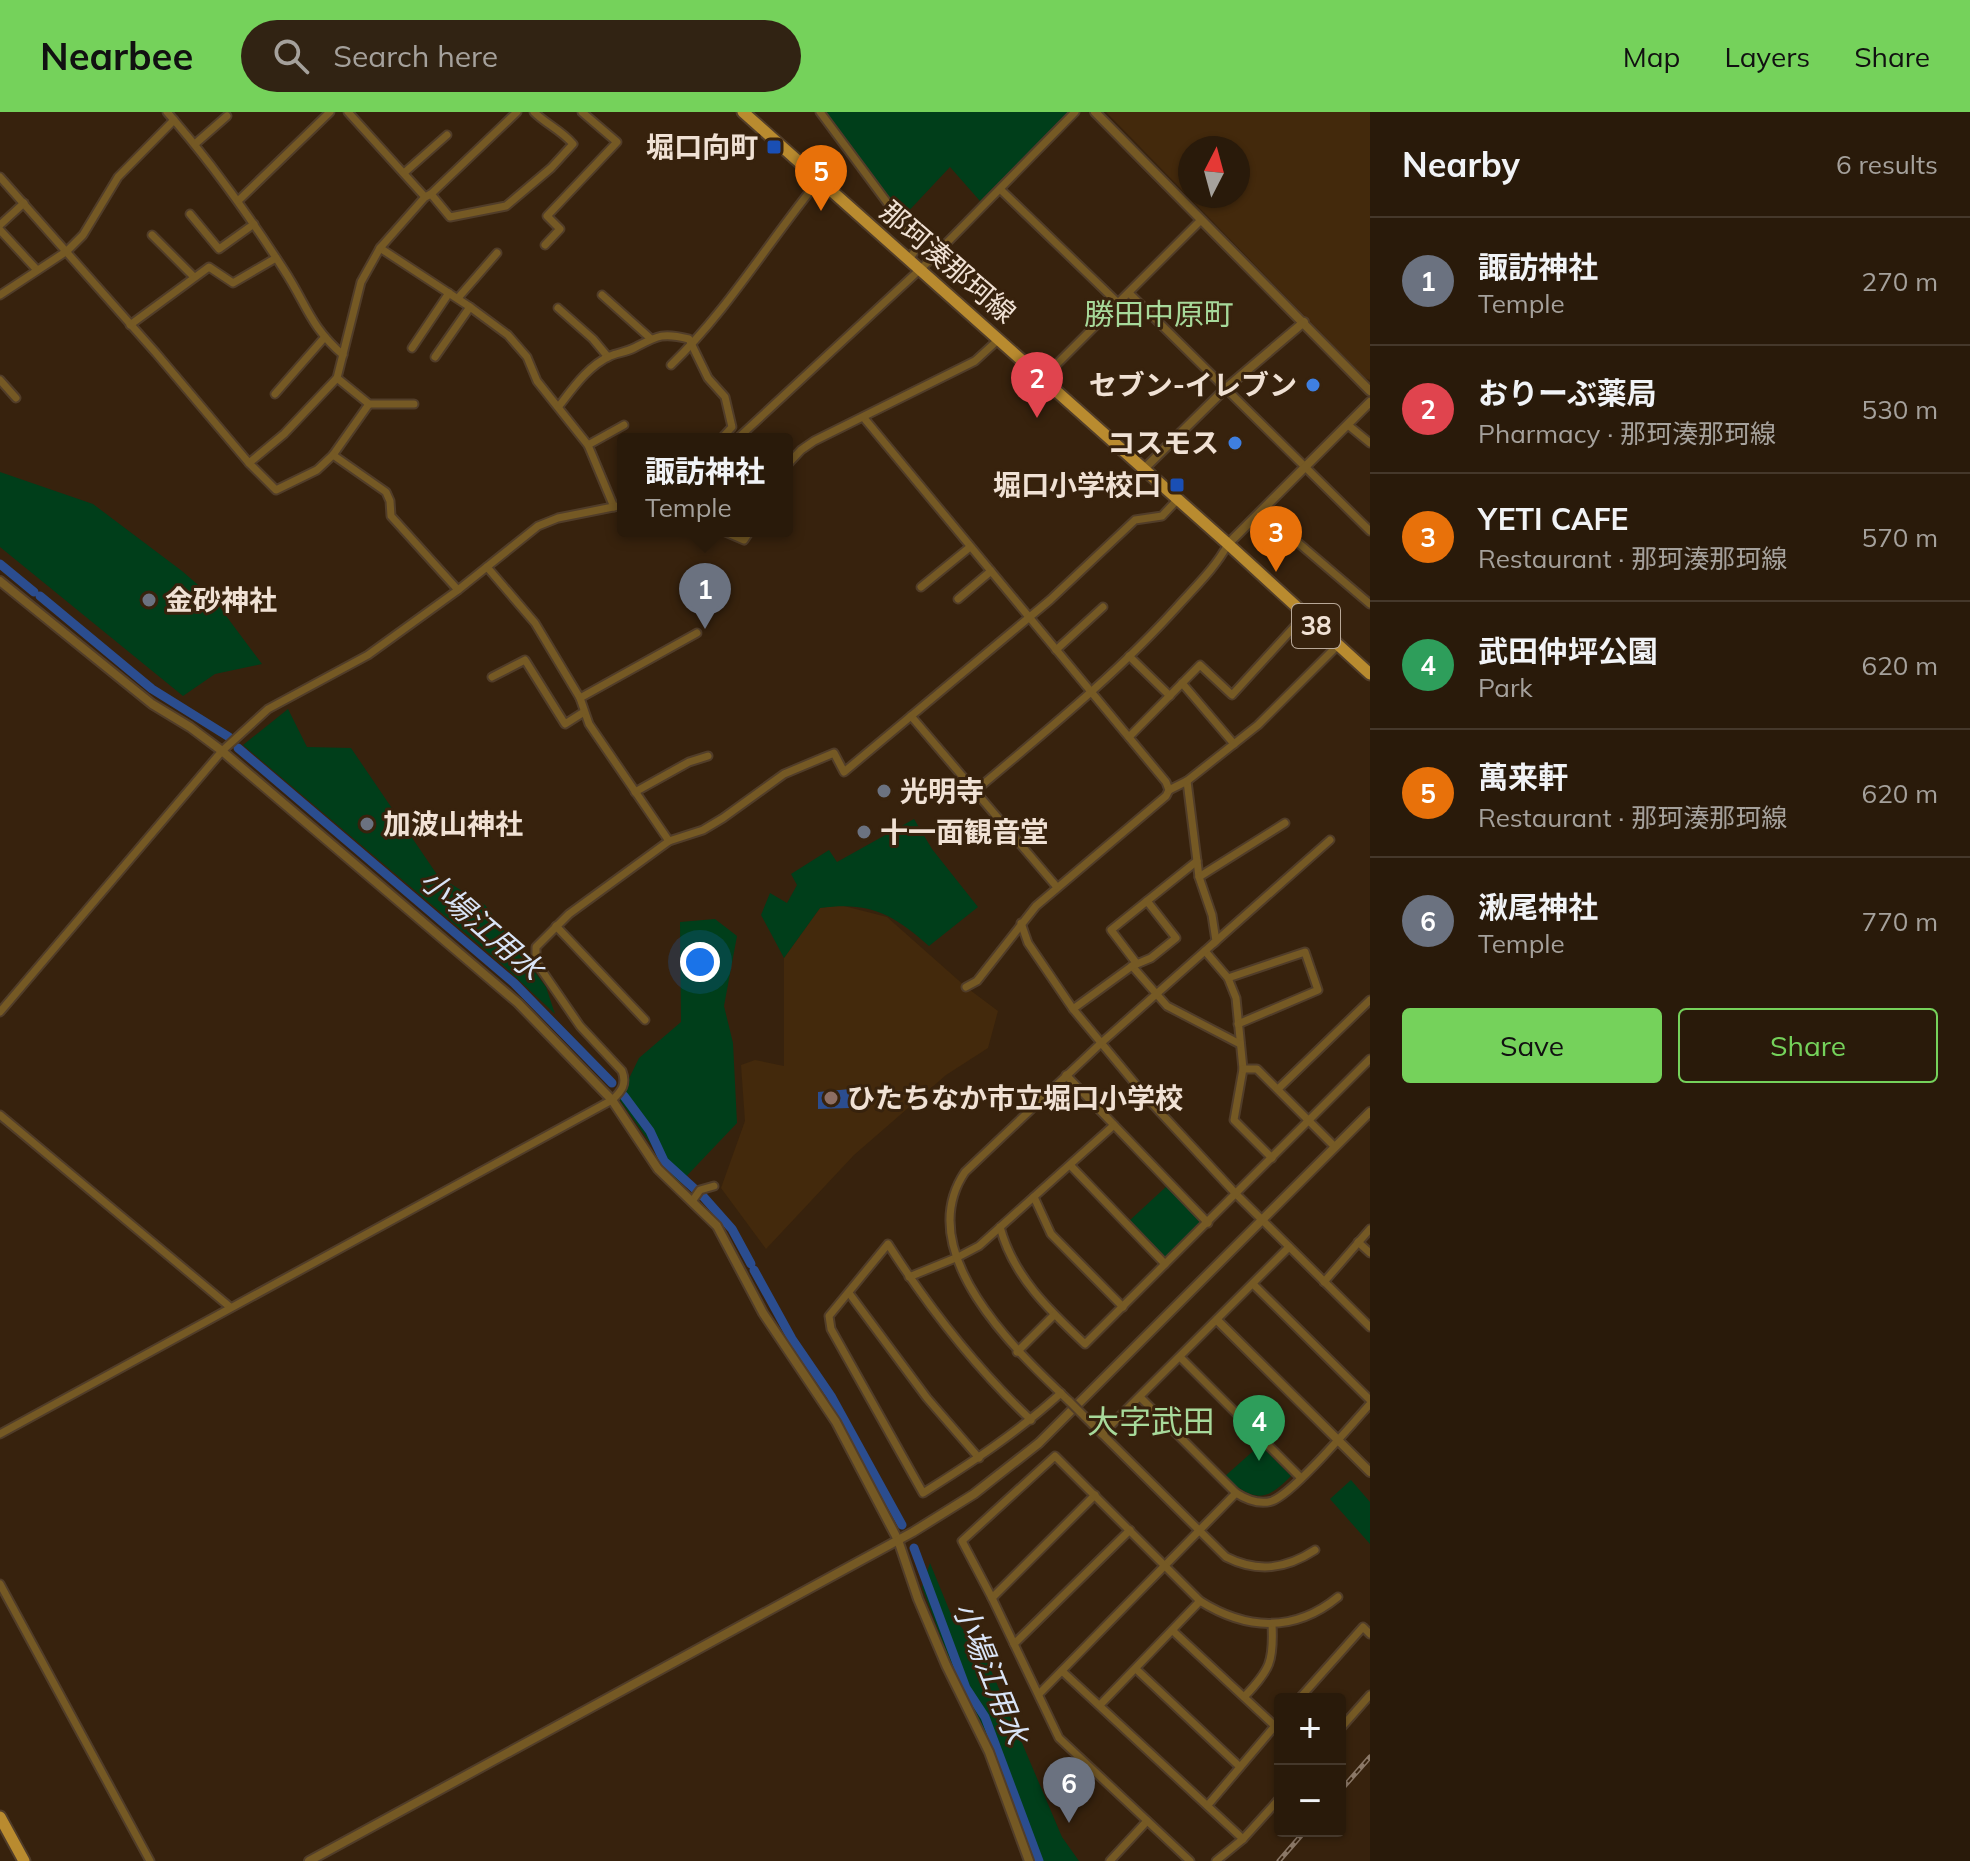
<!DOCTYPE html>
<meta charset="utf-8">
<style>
:root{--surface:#291a0a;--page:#312313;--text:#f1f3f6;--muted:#a5a19c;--line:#45382b;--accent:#75d25b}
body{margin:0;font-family:Mulish,"Noto Sans JP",sans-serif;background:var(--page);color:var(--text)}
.controls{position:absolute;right:24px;bottom:24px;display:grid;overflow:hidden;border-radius:8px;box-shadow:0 2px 6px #0004}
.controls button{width:72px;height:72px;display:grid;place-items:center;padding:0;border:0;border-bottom:2px solid var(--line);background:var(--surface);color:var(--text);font:40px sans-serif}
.compass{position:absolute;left:1178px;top:24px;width:72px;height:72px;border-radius:50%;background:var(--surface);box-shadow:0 2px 6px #0004;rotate:6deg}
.you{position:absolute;left:700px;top:850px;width:28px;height:28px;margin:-20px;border:6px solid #fff;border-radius:50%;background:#1a73e8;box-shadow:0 0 0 12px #1a73e833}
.badge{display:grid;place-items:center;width:52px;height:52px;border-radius:50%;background:var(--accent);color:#fff;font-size:26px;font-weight:700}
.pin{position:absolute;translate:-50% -66px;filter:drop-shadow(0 2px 4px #0008)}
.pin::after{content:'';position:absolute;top:42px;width:28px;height:24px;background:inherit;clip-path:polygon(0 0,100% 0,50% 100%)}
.popup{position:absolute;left:617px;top:321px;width:176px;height:104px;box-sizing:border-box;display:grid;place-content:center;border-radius:8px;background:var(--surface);filter:drop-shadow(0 2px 6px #0005);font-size:26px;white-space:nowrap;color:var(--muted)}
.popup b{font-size:30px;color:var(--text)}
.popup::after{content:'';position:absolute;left:50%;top:100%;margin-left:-16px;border:16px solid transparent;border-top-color:var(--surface)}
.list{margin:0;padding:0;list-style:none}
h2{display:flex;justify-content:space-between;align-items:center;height:104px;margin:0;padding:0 32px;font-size:34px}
h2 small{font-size:26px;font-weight:400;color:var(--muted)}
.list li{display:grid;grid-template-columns:52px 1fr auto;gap:24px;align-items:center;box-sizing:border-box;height:128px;padding:0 32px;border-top:2px solid var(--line)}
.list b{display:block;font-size:30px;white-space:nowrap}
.list p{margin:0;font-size:26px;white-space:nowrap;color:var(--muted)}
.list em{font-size:26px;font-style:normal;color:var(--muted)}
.actions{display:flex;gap:16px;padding:24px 32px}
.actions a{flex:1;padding:18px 0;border:2px solid var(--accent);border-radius:8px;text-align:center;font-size:28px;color:var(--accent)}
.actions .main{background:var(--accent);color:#111}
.icon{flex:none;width:44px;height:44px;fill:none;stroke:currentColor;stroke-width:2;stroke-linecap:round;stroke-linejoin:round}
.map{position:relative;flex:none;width:1370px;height:1749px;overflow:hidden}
header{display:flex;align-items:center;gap:48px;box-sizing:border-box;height:112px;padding:0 40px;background:var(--accent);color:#111}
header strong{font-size:38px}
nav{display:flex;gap:44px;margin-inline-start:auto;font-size:28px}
.search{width:560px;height:72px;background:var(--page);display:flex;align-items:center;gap:20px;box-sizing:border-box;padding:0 28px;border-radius:44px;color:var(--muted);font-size:30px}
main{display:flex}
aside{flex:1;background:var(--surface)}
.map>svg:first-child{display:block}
</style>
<header>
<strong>Nearbee</strong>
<div class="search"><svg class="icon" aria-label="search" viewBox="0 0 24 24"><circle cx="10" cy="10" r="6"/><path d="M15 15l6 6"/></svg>Search here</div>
<nav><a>Map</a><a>Layers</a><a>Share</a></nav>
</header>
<main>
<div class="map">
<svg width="1370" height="1749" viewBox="0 0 1370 1749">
<rect width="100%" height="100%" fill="#37220d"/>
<!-- built -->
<g fill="#43290c" fill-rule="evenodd">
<path d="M 1106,0 L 1370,0 L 1370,268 L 1365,266 ZM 1190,36 L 1238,36 L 1238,84 L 1190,84 Z"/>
<polygon points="840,793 887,805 966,875 998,899 988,936 946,963 854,1043 766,1137 721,1076 745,1009 741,953 755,948 784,954 784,846 820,796"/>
</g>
<!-- green -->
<g fill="#003e1a">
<polygon points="826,0 1069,0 980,89 950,55 903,105"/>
<polygon points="0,360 93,392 182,459 212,485 262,552 215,562 183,584 0,435"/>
<polygon points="288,597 307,635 351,636 438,764 485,793 546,875 555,902 503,853 243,633"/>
<path d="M 914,707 L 932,737 L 978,795 L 929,834 C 893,802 870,789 820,796 L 784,846 L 761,803 L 770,781 L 787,791 L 797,773 L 791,762 L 829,738 L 837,750 Z"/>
<polygon points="715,807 737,824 724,894 733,931 737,1011 679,1072 619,987 639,946 681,910 680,810"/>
<polygon points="1168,1073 1202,1110 1167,1146 1163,1145 1129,1109"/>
<path d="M 1260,1333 L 1291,1364 C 1264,1392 1253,1388 1224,1365 Z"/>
<polygon points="1351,1368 1370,1390 1370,1432 1330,1387"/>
<polygon points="930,1451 950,1500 988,1551 1062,1725 1079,1749 1033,1749 988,1626 950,1549 922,1475"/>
</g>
<!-- water -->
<polygon fill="#2b4d8f" points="850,977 850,996 818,997 818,980"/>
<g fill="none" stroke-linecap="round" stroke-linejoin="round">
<!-- canal -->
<g stroke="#2b4d8f" stroke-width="9">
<polyline points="0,452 34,480"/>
<polyline points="40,484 152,577 229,625"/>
<polyline points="238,636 514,871 612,971"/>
<polyline points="624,984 650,1019 664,1049 697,1079"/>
<polyline points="701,1082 732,1117 751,1152"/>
<polyline points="754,1158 792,1227 831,1284 902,1413"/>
<polyline points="914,1436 966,1576 985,1605 1039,1749"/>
</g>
<!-- minor casing -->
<g stroke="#513d29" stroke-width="11">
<g id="minor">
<path d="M 167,0 C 211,50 248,102 284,158 C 307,193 309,213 343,243"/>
<polyline points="348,0 425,85"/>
<polyline points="820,0 906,116 919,132 909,148"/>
<polyline points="195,32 227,4"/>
<polyline points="404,61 447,23"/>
<polyline points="0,65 156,241 249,351 276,378 317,358 333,343 369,292"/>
<polyline points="1001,78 1118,191"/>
<path d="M 431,82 L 450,105 L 506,94 L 551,56 L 573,32 C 561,18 546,12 534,0"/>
<polyline points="239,88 330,0"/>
<polyline points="190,102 219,137 254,112"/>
<polyline points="0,113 24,91"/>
<polyline points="0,118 37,158"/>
<polyline points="152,123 194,165"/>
<polyline points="545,133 560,117 547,104 617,30 582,0"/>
<polyline points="380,136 470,195 508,223 527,245 537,269 588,333 614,395"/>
<polyline points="1129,181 1370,419"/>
<polyline points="0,183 67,139 83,123 118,65 174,8"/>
<polyline points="602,183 650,226"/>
<polyline points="458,186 497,141"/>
<polyline points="558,196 593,227 608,245"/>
<polyline points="130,213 209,155 233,171 276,146"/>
<polyline points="412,236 449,181"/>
<polyline points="435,245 470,195"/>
<path d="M 671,253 C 728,198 769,129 819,68"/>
<polyline points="337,266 369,292 414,292"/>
<polyline points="1043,266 1201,108"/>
<polyline points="0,268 16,286"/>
<polyline points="275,282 324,226"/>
<path d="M 559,294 C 573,276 588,254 610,244 C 617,241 626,240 634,236 C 657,224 662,220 689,227 L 708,266 L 725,285 L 732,315 L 721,327"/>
<polyline points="864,306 1166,670 1169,678 1166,684 1036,794 977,869 966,875"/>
<polyline points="1348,313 1370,331"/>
<polyline points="737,327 928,150 1075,0"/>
<polyline points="588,333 624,313"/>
<polyline points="333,343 386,380 390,389 391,404 458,478"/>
<polyline points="249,351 284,322 337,266 361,170 380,136 425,85 431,82 517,0"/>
<polyline points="787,353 801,338 814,329 975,249 999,227"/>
<polyline points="1261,399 1370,492"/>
<polyline points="723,419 744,428 750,419"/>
<polyline points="487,455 535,511 580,586 589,612 669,729"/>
<polyline points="921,475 970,435"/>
<polyline points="958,487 991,459"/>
<polyline points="1056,538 1103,495"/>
<polyline points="1129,544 1170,584"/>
<polyline points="492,565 525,548 565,612 584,600"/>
<polyline points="1182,571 1234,632"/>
<polyline points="580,586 697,521"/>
<polyline points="911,604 1056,774"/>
<polyline points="1129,625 1200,553 1232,583 1305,503"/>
<polyline points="1187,669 1199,765 1212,803 1216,829 1214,831"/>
<polyline points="1169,678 1187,669 1258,613 1338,533"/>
<path d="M 975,679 C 1045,620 1117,562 1178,494 C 1196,474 1216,455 1228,432"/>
<polyline points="635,680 689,650 708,644"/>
<polyline points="1199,765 1285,711"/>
<polyline points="1147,789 1197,749"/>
<polyline points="1021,811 1028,831 1073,897 1147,986 1236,1082 1370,1215"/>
<polyline points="556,814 645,908"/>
<polyline points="1205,839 1228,866 1236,886 1243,957 1234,1008 1272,1046"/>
<polyline points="1132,854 1167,894 1240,932"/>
<polyline points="1228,866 1305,840 1318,878 1238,912"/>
<polyline points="1073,897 1132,854 1151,846 1176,826 1147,789 1111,818 1137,852"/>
<polyline points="0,900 222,639 268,597 368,543 458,478 538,414 558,406 623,393"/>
<polyline points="1243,957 1257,957 1335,1035"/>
<polyline points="1066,963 1208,1111"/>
<polyline points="1278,977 1370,888"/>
<polyline points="0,1003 230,1195"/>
<polyline points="1071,1054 1165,1152"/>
<polyline points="1034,1085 1051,1122 1123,1195"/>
<polyline points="693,1088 700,1078 714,1074"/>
<path d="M 1000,1115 C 1013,1164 1049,1198 1085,1232 L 1370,947"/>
<polyline points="1358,1130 1370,1141"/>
<polyline points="909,1165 958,1145 979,1134 1114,1013"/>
<polyline points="1324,1170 1370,1117"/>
<polyline points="1253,1172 1370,1288"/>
<polyline points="849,1181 927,1286 979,1346"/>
<polyline points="1017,1240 1054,1203"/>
<polyline points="1181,1246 1301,1366"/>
<path d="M 1140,1285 L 1236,1381 C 1247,1388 1259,1393 1272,1389 C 1293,1382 1352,1312 1370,1292"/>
<path d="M 1069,1289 C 1016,1239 911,1140 965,1060 L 1100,932 L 1330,728"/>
<path d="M 1084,1304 L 1226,1445 C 1258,1461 1286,1457 1315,1438"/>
<path d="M 1031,1308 C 976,1256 929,1196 888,1132 L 829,1204 L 831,1217 L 923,1381 C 971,1351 1018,1320 1061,1281"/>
<path d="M 0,1322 L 612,988 C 622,979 627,972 622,959 L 580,914 L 536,850 L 536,835 L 569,802 L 669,729 L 703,718 L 723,706 L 784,662 L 834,641 L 844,660 L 1050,488 L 1135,408 L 1162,404 L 1178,387"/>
<polyline points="1102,1322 1289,1135"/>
<polyline points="0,1472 150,1749"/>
<polyline points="992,1486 1095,1383"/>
<polyline points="1173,1519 1275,1614"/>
<polyline points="1014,1532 1130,1418"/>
<polyline points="1136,1557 1239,1654"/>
<polyline points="1062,1559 1243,1727"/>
<polyline points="1039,1582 1236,1381"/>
<path d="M 1245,1584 C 1270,1558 1274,1549 1272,1512"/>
<polyline points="1299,1587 1363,1515 1370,1522"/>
<polyline points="1100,1593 1200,1489"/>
<polyline points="1340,1617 1370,1583"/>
<polyline points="1208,1693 1280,1608"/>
<polyline points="1110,1749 1147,1709"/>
<path d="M 1190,1749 L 1059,1626 L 992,1486 L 962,1429 L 1055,1344 L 1200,1489 C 1246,1518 1294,1521 1338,1485"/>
<polyline points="1216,1749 1243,1727 1280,1686"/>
</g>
</g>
<!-- tertiary casing -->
<g stroke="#513d29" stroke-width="12">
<g id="tertiary">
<polyline points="1095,0 1370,279"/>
<polyline points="1144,357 1225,277 1304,210"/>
<polyline points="1228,432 1370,290"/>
<polyline points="0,469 152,592 190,615 222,639 518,891 612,988 658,1057 717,1114 763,1201 836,1310 898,1428 918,1487 946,1553 989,1640 1029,1749"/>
<polyline points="1217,1208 1370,1360"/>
<polyline points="309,1749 913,1420 974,1382 1039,1331 1370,1000"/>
</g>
</g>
<!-- primary casing -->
<g stroke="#513d29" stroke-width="15">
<g id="primary">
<polyline points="743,0 1228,432 1370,562"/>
<polyline points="0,1705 24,1749"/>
</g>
</g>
<!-- minor -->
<use href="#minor" stroke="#755924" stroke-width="7"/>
<!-- tertiary -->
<use href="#tertiary" stroke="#755924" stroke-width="8"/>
<!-- primary -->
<use href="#primary" stroke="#b98b2f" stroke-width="11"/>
<!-- rail casing -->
<g stroke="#8b7867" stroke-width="5">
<g id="rail">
<polyline points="1340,1679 1370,1645"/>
<polyline points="1279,1749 1305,1719"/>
</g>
</g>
<!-- rail -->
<use href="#rail" stroke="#37220d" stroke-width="2" stroke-dasharray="6" stroke-linecap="butt"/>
<!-- minor-bridge casing -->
<g stroke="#513d29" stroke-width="11" stroke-linecap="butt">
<polyline id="minor-bridge" points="1069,1289 1084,1304"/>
</g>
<!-- minor-bridge -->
<use href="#minor-bridge" stroke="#755924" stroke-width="7"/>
</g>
<!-- markers -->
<g fill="#1a4fb4" stroke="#37220d" stroke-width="3">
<rect x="766" y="27" width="16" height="16" rx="4"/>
<rect x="1169" y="365" width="16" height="16" rx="4"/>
</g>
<g fill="#3f7fe0" stroke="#37220d" stroke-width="3">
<circle cx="1313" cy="273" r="8"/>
<circle cx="1235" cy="331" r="8"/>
</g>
<g fill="#6b7280" stroke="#37220d" stroke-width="3">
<circle cx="149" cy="488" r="8"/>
<circle cx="884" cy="679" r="8"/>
<circle cx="367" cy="712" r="8"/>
<circle cx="864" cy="720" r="8"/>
</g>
<circle fill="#8d6e63" stroke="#37220d" stroke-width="3" cx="831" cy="986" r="8"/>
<g text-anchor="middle" stroke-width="6" stroke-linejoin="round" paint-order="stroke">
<!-- shield labels -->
<rect fill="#37220d" stroke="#b8a898" stroke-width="2" x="1292" y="492" width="48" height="44" rx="6"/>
<g font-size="26" font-weight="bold" fill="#f0e1d4">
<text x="1316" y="523">38</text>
</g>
<!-- poi labels -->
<g font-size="28" font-weight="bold" fill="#f0e1d4" stroke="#37220d" text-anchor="start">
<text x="758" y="45" text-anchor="end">堀口向町</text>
<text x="1297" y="283" text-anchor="end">セブン-イレブン</text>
<text x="1219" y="341" text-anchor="end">コスモス</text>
<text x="1161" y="383" text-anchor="end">堀口小学校口</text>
<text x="165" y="498">金砂神社</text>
<text x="900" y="689">光明寺</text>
<text x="383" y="722">加波山神社</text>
<text x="880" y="730">十一面観音堂</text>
<text x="847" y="996">ひたちなか市立堀口小学校</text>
</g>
<!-- street labels -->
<g font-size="28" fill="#f0e1d4" stroke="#37220d">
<text transform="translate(948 150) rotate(41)" y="10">那珂湊那珂線</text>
</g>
<!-- neighbourhood labels -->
<g font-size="30" fill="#a7d99a" stroke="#37220d">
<text x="1159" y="213">勝田中原町</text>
</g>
<!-- water labels -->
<g font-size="30" font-style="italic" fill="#d9e4f7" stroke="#37220d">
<text transform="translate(481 813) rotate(41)" y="10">小場江用水</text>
<text transform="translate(990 1561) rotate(68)" y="10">小場江用水</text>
</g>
<!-- quarter labels -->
<g font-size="32" fill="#a7d99a" stroke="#37220d">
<text x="1151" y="1321">大字武田</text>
</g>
</g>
</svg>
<div class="controls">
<button>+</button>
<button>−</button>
</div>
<svg class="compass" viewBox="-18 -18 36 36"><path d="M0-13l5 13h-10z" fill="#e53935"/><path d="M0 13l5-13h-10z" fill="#a5a19c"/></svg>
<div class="you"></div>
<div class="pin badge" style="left:705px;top:517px;background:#6b7280">1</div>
<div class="popup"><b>諏訪神社</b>Temple</div>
<div class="pin badge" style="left:1037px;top:306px;background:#e0444e">2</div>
<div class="pin badge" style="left:1276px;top:460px;background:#e8710a">3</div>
<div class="pin badge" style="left:1259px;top:1349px;background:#2e9e5b">4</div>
<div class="pin badge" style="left:821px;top:99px;background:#e8710a">5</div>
<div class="pin badge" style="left:1069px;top:1711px;background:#6b7280">6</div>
</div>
<aside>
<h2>Nearby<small>6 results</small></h2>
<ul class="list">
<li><span class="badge" style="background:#6b7280">1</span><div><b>諏訪神社</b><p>Temple</p></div><em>270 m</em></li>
<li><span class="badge" style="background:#e0444e">2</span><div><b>おりーぶ薬局</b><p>Pharmacy · 那珂湊那珂線</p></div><em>530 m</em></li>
<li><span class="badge" style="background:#e8710a">3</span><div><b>YETI CAFE</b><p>Restaurant · 那珂湊那珂線</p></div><em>570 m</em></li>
<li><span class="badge" style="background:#2e9e5b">4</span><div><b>武田仲坪公園</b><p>Park</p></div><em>620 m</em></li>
<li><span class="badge" style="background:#e8710a">5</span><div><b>萬来軒</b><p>Restaurant · 那珂湊那珂線</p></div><em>620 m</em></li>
<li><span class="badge" style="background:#6b7280">6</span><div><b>湫尾神社</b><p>Temple</p></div><em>770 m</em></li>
</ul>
<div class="actions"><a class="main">Save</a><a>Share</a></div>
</aside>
</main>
